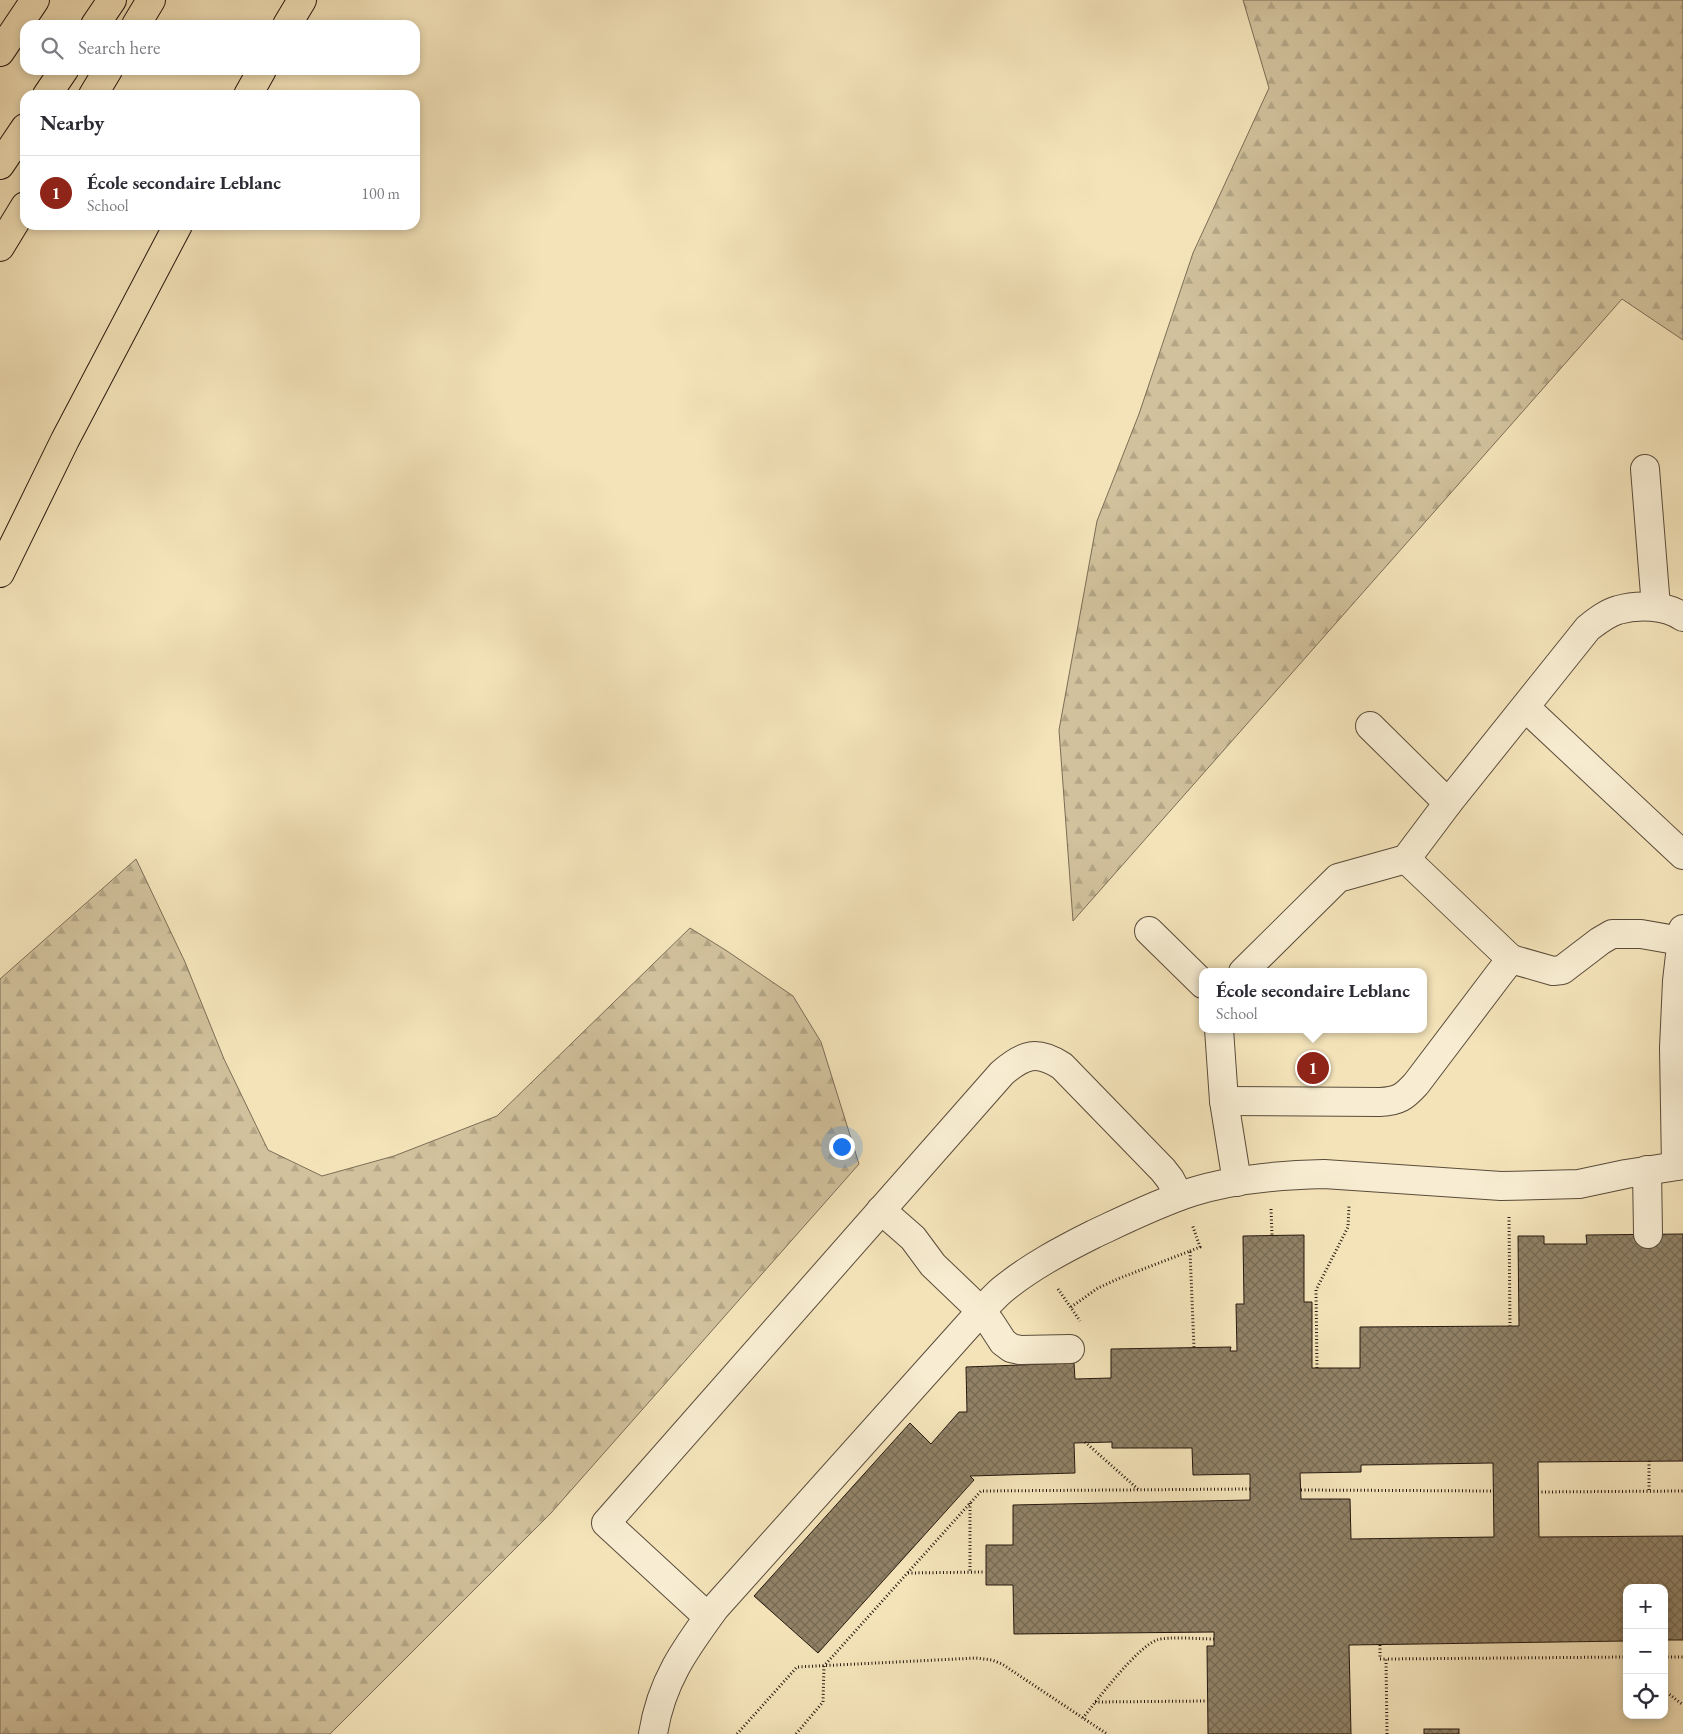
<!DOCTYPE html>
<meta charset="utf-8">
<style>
:root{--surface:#fff;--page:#f7f7f7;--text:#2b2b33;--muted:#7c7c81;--line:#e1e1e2;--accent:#8f2418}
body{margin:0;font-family:"EB Garamond",serif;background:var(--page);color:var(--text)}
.controls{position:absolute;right:15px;bottom:15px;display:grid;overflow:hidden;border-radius:10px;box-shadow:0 2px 8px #0003}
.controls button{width:45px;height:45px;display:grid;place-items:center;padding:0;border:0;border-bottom:1px solid var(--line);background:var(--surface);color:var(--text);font:25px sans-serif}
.you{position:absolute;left:841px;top:1146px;width:18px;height:18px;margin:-12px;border:4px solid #fff;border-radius:50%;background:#1a73e8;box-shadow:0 0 0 8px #1a73e833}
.badge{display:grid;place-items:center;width:32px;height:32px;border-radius:50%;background:var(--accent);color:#fff;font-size:16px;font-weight:700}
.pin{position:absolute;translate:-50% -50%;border:2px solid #fff;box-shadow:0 1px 5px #0006}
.popup{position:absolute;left:1199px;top:968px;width:228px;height:65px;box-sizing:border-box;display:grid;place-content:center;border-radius:10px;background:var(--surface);filter:drop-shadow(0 1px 4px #0005);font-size:16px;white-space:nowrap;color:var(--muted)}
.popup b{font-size:19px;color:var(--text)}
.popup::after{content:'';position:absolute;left:50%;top:100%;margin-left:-10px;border:10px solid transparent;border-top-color:var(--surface)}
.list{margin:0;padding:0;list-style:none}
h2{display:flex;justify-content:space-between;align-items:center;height:65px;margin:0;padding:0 20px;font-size:21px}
h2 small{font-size:16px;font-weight:400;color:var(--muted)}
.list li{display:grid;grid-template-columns:32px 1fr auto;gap:15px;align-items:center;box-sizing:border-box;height:75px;padding:0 20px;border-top:1px solid var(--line)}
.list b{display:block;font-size:19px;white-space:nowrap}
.list p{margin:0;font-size:16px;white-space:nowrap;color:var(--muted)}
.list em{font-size:16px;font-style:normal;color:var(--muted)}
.icon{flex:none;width:28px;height:28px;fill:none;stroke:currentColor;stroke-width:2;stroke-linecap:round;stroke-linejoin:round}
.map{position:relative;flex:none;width:1683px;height:1734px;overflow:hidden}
.search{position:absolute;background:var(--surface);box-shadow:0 2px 8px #0003;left:20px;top:20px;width:400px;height:55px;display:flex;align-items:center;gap:12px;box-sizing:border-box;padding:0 18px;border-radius:15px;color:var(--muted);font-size:19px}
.panel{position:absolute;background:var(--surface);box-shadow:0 2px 8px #0003;left:20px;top:90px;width:400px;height:140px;border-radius:15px}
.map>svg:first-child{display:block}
</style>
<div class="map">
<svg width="1683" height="1734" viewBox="0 0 1683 1734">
<defs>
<pattern id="forest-firs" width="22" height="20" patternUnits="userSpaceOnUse" patternTransform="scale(1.25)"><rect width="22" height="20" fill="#d1c19c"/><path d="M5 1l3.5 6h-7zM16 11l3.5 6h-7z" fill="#b3a585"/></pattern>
<pattern id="building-cross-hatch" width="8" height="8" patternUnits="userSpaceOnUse" patternTransform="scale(1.25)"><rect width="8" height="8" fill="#918267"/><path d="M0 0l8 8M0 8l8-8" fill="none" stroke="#766a53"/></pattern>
</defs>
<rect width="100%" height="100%" fill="#f4e3b9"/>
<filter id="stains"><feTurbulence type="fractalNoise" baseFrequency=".004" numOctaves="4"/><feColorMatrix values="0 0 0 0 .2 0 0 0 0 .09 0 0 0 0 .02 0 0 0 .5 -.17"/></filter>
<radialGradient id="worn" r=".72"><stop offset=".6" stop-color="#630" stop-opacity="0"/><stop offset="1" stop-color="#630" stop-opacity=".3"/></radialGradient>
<!-- forest -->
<g fill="url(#forest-firs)" stroke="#7c6d56">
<polygon points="1243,0 1683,0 1683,340 1622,299 1073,921 1059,730 1097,521 1139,414 1193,253 1269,88"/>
<polygon points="136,859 185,962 224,1059 268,1150 322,1176 394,1156 497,1116 690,928 727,951 793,996 821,1042 859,1164 551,1513 330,1734 0,1734 0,979"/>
</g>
<!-- building -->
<g fill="url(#building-cross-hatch)" stroke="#26190f" fill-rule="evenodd">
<path d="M 1683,1234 L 1683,1461 L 1538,1462 L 1539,1537 L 1683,1536 L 1683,1640 L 1664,1640 L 1664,1588 L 1627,1588 L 1627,1641 L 1349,1645 L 1351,1734 L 1208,1734 L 1207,1646 L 1214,1646 L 1214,1632 L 1014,1634 L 1013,1585 L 986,1585 L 986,1545 L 1013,1545 L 1013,1505 L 1250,1500 L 1250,1474 L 1193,1475 L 1192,1448 L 1112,1448 L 1112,1442 L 1074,1443 L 1075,1473 L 970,1476 L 974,1480 L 818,1653 L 754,1596 L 910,1423 L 931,1444 L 959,1412 L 967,1412 L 966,1367 L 1074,1363 L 1075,1379 L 1111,1378 L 1111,1349 L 1231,1347 L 1230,1351 L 1237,1351 L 1236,1304 L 1244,1304 L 1243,1236 L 1304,1235 L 1304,1302 L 1312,1302 L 1312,1368 L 1360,1368 L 1360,1327 L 1519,1326 L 1518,1236 L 1544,1236 L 1544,1244 L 1587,1244 L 1586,1235 ZM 1493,1463 L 1494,1537 L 1351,1539 L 1350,1499 L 1301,1499 L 1300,1473 L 1361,1472 L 1361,1465 Z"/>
<rect x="1424" y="1729" width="35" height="5"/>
</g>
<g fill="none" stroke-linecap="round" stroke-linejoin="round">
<!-- minor casing -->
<g stroke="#5a4c3a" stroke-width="30">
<g id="minor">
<polyline points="1645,469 1656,607"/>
<polyline points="1526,708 1683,855"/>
<polyline points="1370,726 1448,803"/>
<polyline points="1149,931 1203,984"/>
<polyline points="1511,959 1553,971 1562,970 1600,941 1612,934 1641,934 1681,941"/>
<path d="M 1243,972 L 1338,878 L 1406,859 L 1448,803 L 1588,628 C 1597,621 1607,613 1618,610 C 1638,604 1666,605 1683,617"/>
<polyline points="1219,1029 1224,1101 1237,1182"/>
<path d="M 1224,1101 L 1380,1102 C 1399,1101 1404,1097 1416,1084 L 1500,973 L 1511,959 L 1406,859"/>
<polyline points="1676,1166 1674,1048 1677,981 1683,929"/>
<polyline points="1647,1170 1648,1234"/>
<polyline points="881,1210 913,1238 933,1265 981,1311 990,1322 1003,1342 1011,1348 1020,1350 1070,1349"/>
<path d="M 708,1617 L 606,1523 L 1002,1073 C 1024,1054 1037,1050 1062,1066 L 1163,1170 L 1170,1179 L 1179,1196"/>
<path d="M 653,1734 C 661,1682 685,1649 715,1608 L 981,1311 C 988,1304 995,1296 1002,1290 C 1030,1267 1062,1250 1094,1234 C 1126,1219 1158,1203 1192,1192 C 1233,1179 1280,1175 1324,1174 L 1501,1186 L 1542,1185 L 1579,1184 L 1626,1174 L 1683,1165"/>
</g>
</g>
<!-- highway casing -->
<g stroke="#26190f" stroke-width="30">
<g id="highway">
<polyline points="95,25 112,0"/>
<polyline points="136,25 151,0"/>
<polyline points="287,25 302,0"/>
<polyline points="0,52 35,0"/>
<polyline points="47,95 64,70"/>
<polyline points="93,95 108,70"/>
<polyline points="248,95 262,70"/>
<polyline points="0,165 25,128"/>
<polyline points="0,247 25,206"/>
<polyline points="0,573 65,440 178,225"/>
</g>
</g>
<!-- path -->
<g stroke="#26190f" stroke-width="3" stroke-dasharray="1 2.5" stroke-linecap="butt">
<polyline points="1271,1209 1272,1235"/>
<polyline points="1509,1217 1510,1326"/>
<polyline points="1190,1251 1200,1247 1192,1224"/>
<polyline points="1058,1289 1080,1321"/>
<polyline points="1071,1307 1098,1288 1120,1278 1190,1251 1194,1348"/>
<polyline points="1317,1368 1316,1290 1348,1227 1349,1206"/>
<polyline points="1085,1442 1139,1490"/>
<polyline points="1649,1461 1649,1491"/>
<polyline points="1301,1490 1494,1491"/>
<polyline points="1538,1492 1683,1491"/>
<polyline points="970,1503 970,1572"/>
<polyline points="908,1573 985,1572"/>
<polyline points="1380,1645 1380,1659 1386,1659"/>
<polyline points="1664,1657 1683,1657"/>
<polyline points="1664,1690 1683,1705"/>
<polyline points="1095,1702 1207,1701"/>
<path d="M 1083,1718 C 1097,1700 1137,1647 1157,1640 C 1168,1636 1200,1639 1214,1639"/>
<polyline points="737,1734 797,1667 976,1658 992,1660 1002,1664 1107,1734"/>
<polyline points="796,1734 823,1702 824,1666 981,1491 1250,1489"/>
<polyline points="1387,1734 1386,1659 1627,1657"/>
</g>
<!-- minor -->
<use href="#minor" stroke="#f8edd2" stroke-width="28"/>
<!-- highway -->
<use href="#highway" stroke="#f4e3b9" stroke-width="28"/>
</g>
<rect width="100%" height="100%" filter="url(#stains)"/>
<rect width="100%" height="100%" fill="url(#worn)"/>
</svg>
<div class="controls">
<button>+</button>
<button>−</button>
<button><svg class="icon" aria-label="locate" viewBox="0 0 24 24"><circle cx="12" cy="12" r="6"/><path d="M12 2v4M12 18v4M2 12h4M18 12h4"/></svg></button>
</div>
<div class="you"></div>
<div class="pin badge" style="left:1313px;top:1068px">1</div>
<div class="popup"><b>École secondaire Leblanc</b>School</div>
<div class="search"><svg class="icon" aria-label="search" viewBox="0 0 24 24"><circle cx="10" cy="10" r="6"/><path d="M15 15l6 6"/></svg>Search here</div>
<section class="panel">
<h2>Nearby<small></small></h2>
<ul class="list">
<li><span class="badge">1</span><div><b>École secondaire Leblanc</b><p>School</p></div><em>100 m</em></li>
</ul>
</section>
</div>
